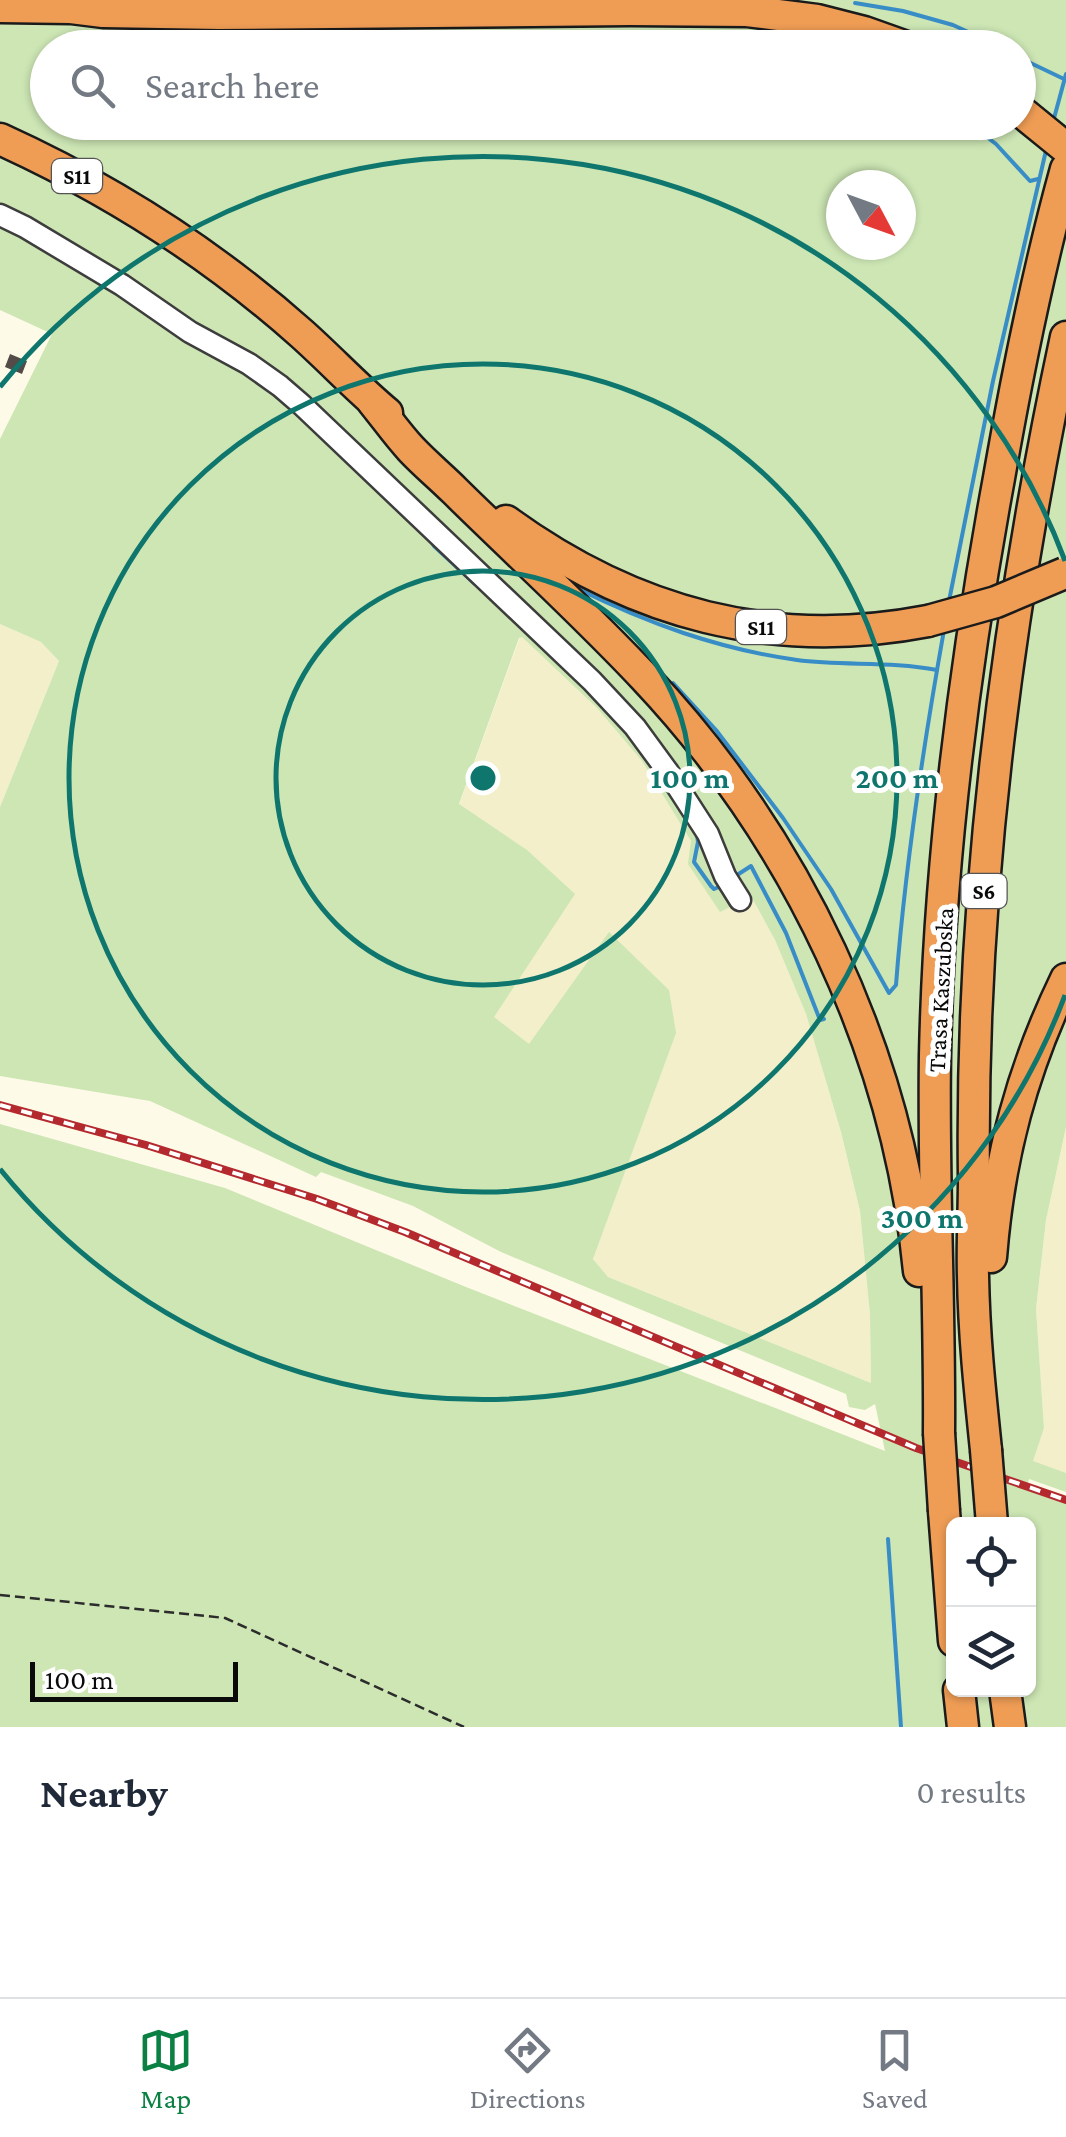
<!DOCTYPE html>
<style>
:root{--surface:#fff;--page:#f6f6f7;--text:#1f2937;--muted:#747a83;--line:#e0e1e3;--accent:#0b8043}
body{margin:0;font-family:"Crimson Pro",serif;background:var(--page);color:var(--text)}
.controls{position:absolute;right:30px;bottom:30px;display:grid;overflow:hidden;border-radius:15px;box-shadow:0 2px 8px #0004}
.controls button{width:90px;height:90px;display:grid;place-items:center;padding:0;border:0;border-bottom:2px solid var(--line);background:var(--surface);color:var(--text);font:50px sans-serif}
.compass{position:absolute;left:826px;top:170px;width:90px;height:90px;border-radius:50%;background:var(--surface);box-shadow:0 2px 8px #0004;rotate:131deg}
.scale{position:absolute;left:30px;bottom:25px;width:208px;box-sizing:border-box;padding-left:10px;border:5px solid #0a0a0a;border-top:0;font-size:28px;line-height:35px;white-space:nowrap;color:#0a0a0a;-webkit-text-stroke:8px #fff;paint-order:stroke}
.list{margin:0;padding:0;list-style:none}
h2{display:flex;justify-content:space-between;align-items:center;height:130px;margin:0;padding:0 40px;font-size:42px}
h2 small{font-size:32px;font-weight:400;color:var(--muted)}
.icon{flex:none;width:55px;height:55px;fill:none;stroke:currentColor;stroke-width:2;stroke-linecap:round;stroke-linejoin:round}
.map{position:relative;flex:none;width:1066px;height:1727px;overflow:hidden}
.search{position:absolute;background:var(--surface);box-shadow:0 2px 8px #0004;left:30px;right:30px;top:30px;height:110px;display:flex;align-items:center;gap:25px;box-sizing:border-box;padding:0 35px;border-radius:55px;color:var(--muted);font-size:38px}
.sheet{height:270px;background:var(--surface)}
nav{display:flex;justify-content:space-around;align-items:center;box-sizing:border-box;height:140px;border-top:2px solid var(--line);background:var(--surface);font-size:28px;color:var(--muted)}
nav a{display:grid;justify-items:center;gap:5px}
nav .on{color:var(--accent)}
.map>svg:first-child{display:block}
</style>
<div class="map">
<svg width="1066" height="1727" viewBox="0 0 1066 1727">
<rect width="100%" height="100%" fill="#fefae8"/>
<!-- farmland -->
<g fill="#f2efca">
<polygon points="0,624 41,642 59,661 0,807"/>
<polygon points="520,637 522,637 597,708 642,761 691,841 720,911 751,896 775,940 806,1014 841,1132 860,1211 870,1315 871,1383 608,1277 593,1259 675,1034 529,1045 494,1017 459,805"/>
<polygon points="1066,1127 1066,1473 1032,1462 1044,1428 1036,1309 1046,1220"/>
</g>
<!-- green -->
<path fill="#cde6b4" fill-rule="evenodd" d="M 0,0 L 1066,0 L 1066,1127 L 1046,1220 L 1036,1309 L 1044,1428 L 1033,1461 L 1066,1473 L 1066,1492 L 1029,1479 L 1026,1490 L 1066,1504 L 1066,1727 L 0,1727 L 0,1124 L 225,1188 L 466,1287 L 885,1451 L 875,1404 L 865,1410 L 849,1407 L 846,1394 L 501,1252 L 413,1206 L 321,1172 L 316,1177 L 150,1101 L 0,1076 L 0,807 L 59,661 L 41,642 L 0,624 L 0,439 L 52,334 L 0,310 ZM 48,48 L 1018,48 L 1018,122 L 48,122 ZM 841,185 L 901,185 L 901,245 L 841,245 ZM 522,637 L 597,708 L 642,761 L 691,841 L 688,864 L 720,912 L 751,896 L 775,940 L 806,1014 L 841,1132 L 860,1211 L 870,1315 L 871,1383 L 608,1277 L 593,1259 L 676,1033 L 669,990 L 609,932 L 529,1044 L 494,1017 L 575,894 L 527,850 L 459,804 L 519,638 ZM 954,1524 L 1028,1524 L 1028,1690 L 954,1690 Z"/>
<g fill="none" stroke-linecap="round" stroke-linejoin="round">
<!-- stream -->
<g stroke="#398dc7" stroke-width="4">
<polyline points="855,3 903,11 953,25 1003,48"/>
<polyline points="1018,57 1064,79"/>
<polyline points="967,122 996,144 1030,181 1038,179"/>
<polyline points="1053,122 1066,74"/>
<polyline points="432,542 434,546 475,584"/>
<path d="M 576,588 C 647,623 718,649 797,660 C 844,666 891,661 937,670"/>
<polyline points="949,601 993,381 1047,146"/>
<path d="M 673,683 L 716,730 L 783,818 L 831,889 L 889,993 L 896,985 C 905,866 923,748 944,630"/>
<polyline points="697,835 698,842 694,862 711,886 714,889 719,887"/>
<polyline points="734,877 751,866 786,933 820,1020 824,1019"/>
<polyline points="888,1539 901,1727"/>
</g>
</g>
<!-- building -->
<polygon fill="#524b47" points="10,354 27,361 22,374 5,367"/>
<g fill="none" stroke-linecap="round" stroke-linejoin="round">
<!-- minor casing -->
<g stroke="#3d3d3d" stroke-width="25">
<polyline id="minor" points="0,215 25,227 122,285 190,332 249,364 280,386 302,405 592,681 635,727 668,772 708,834 725,876 740,900"/>
</g>
<!-- highway casing -->
<g stroke="#1b1b1b" stroke-width="35">
<g id="highway">
<polyline points="0,7 71,8 103,12 219,14 630,10 747,11 817,20 864,32 909,48"/>
<polyline points="1018,109 1066,148"/>
<path d="M 0,139 C 110,189 212,254 302,334 C 331,360 357,388 387,413"/>
<path d="M 373,402 C 386,418 398,435 411,449 C 425,464 441,477 455,491 C 518,553 584,613 644,677 C 796,838 898,1051 919,1271"/>
<path d="M 506,521 C 634,614 772,651 928,621"/>
<path d="M 991,1257 C 999,1156 1022,1070 1066,979"/>
<path d="M 939,1433 C 940,1307 933,1181 935,1056 C 939,862 964,668 999,478 C 1017,375 1038,270 1066,169"/>
<path d="M 986,1450 C 980,1392 974,1335 973,1276 C 972,1244 974,1211 974,1178 C 970,896 1007,613 1066,337"/>
<polyline points="944,1511 954,1641"/>
<polyline points="959,1690 963,1727"/>
<polyline points="1005,1690 1010,1727"/>
</g>
</g>
<!-- path -->
<polyline stroke="#2c2c2c" stroke-width="2.5" stroke-dasharray="10 5" stroke-linecap="butt" points="0,1595 225,1618 464,1727"/>
<!-- minor -->
<use href="#minor" stroke="#fff" stroke-width="20"/>
<!-- highway -->
<use href="#highway" stroke="#ef9d55" stroke-width="30"/>
<!-- rail casing -->
<g stroke="#b3292e" stroke-width="8">
<polyline id="rail" points="0,1105 146,1145 317,1199 405,1232 916,1448 1066,1500"/>
</g>
<!-- rail -->
<use href="#rail" stroke="#fff" stroke-width="4" stroke-dasharray="11" stroke-linecap="butt"/>
<!-- highway-bridge casing -->
<g stroke="#1b1b1b" stroke-width="35" stroke-linecap="butt">
<g id="highway-bridge">
<polyline points="928,621 996,602 1065,573"/>
<polyline points="939,1433 944,1511"/>
<polyline points="986,1450 992,1524"/>
</g>
</g>
<!-- highway-bridge -->
<use href="#highway-bridge" stroke="#ef9d55" stroke-width="30"/>
</g>
<!-- distance rings -->
<g fill="none" stroke="#0f766e" stroke-width="5">
<circle cx="483" cy="778" r="207"/>
<circle cx="483" cy="778" r="414"/>
<path d="M1065 995A621 621 0 0 1 0 1169M0 387A621 621 0 0 1 1065 561"/>
</g>
<g text-anchor="middle" stroke-width="10" stroke-linejoin="round" paint-order="stroke">
<!-- shield labels -->
<g fill="#fff" stroke="#545454" stroke-width="2.5">
<rect x="52" y="159" width="50" height="34" rx="8"/>
<rect x="736" y="610" width="50" height="34" rx="8"/>
<rect x="961.5" y="874" width="45" height="34" rx="8"/>
</g>
<g font-size="22" font-weight="bold" fill="#0a0a0a">
<text x="77" y="184">S11</text>
<text x="761" y="635">S11</text>
<text x="984" y="899">S6</text>
</g>
<!-- street labels -->
<g font-size="25" fill="#0a0a0a" stroke="#fff">
<text transform="translate(940 990) rotate(-87)" y="9">Trasa Kaszubska</text>
</g>
</g>
<circle cx="483" cy="778" r="15" fill="#0f766e" stroke="#fff" stroke-width="5"/>
<g font-size="30" text-anchor="middle" font-weight="bold" fill="#0f766e" stroke="#fff" stroke-width="10" stroke-linejoin="round" paint-order="stroke">
<text x="690" y="788">100 m</text>
<text x="897" y="788">200 m</text>
<text x="922" y="1228">300 m</text>
</g>
</svg>
<div class="controls">
<button><svg class="icon" aria-label="locate" viewBox="0 0 24 24"><circle cx="12" cy="12" r="6"/><path d="M12 2v4M12 18v4M2 12h4M18 12h4"/></svg></button>
<button><svg class="icon" aria-label="layers" viewBox="0 0 24 24"><path d="M12 4l9 5-9 5-9-5zM3 14l9 5 9-5"/></svg></button>
</div>
<svg class="compass" viewBox="-18 -18 36 36"><path d="M0-13l5 13h-10z" fill="#e53935"/><path d="M0 13l5-13h-10z" fill="#747a83"/></svg>
<div class="scale">100 m</div>
<div class="search"><svg class="icon" aria-label="search" viewBox="0 0 24 24"><circle cx="10" cy="10" r="6"/><path d="M15 15l6 6"/></svg>Search here</div>
</div>
<section class="sheet">
<h2>Nearby<small>0 results</small></h2>
<ul class="list">
</ul>
</section>
<nav>
<a class="on"><svg class="icon" aria-label="map" viewBox="0 0 24 24"><path d="M3 6l6-2 6 2 6-2v14l-6 2-6-2-6 2zM9 4v14M15 6v14"/></svg>Map</a>
<a><svg class="icon" aria-label="directions" viewBox="0 0 24 24"><path d="M12 3l9 9-9 9-9-9zM9 14v-3h6M13 9l2 2-2 2"/></svg>Directions</a>
<a><svg class="icon" aria-label="saved" viewBox="0 0 24 24"><path d="M7 4h10v16l-5-4-5 4z"/></svg>Saved</a>
</nav>
